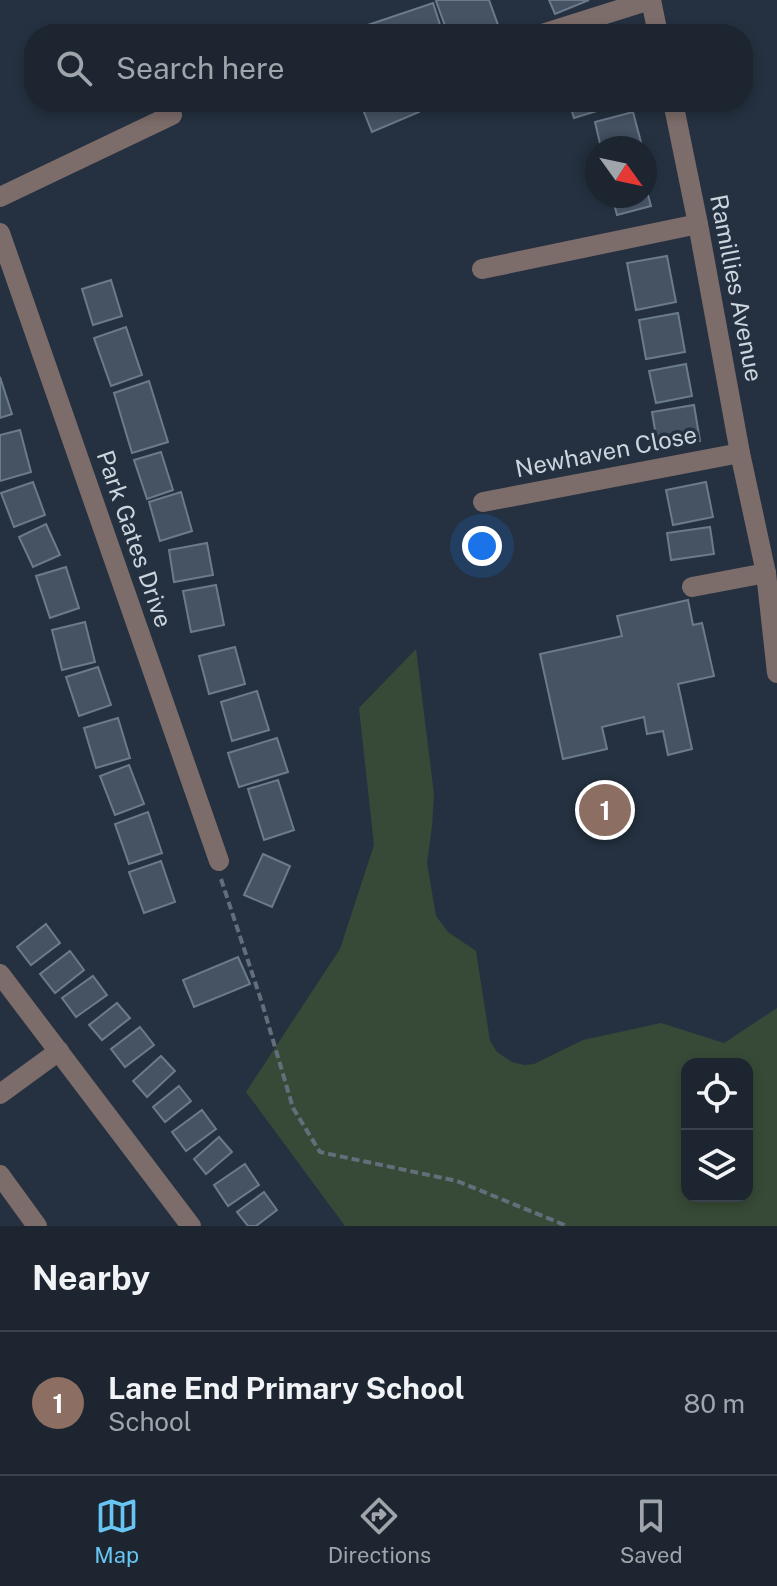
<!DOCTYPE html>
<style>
:root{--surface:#1c2530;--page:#252d38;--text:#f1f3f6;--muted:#a0a5ab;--line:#3a424c;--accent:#68c4f0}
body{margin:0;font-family:"Public Sans",sans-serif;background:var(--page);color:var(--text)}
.controls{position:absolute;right:24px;bottom:24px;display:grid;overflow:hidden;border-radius:16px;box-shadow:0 4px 12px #0003}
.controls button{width:72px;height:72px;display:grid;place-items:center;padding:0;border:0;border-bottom:2px solid var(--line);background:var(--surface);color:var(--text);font:40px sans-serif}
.compass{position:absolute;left:585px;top:136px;width:72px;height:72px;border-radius:50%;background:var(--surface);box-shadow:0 4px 12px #0003;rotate:123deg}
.you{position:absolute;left:482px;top:546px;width:28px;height:28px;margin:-20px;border:6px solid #fff;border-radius:50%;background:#1a73e8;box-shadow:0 0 0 12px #1a73e833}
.badge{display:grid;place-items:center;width:52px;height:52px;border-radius:50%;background:var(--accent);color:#fff;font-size:26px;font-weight:700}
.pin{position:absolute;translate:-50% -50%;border:4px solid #fff;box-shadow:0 2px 8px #0006}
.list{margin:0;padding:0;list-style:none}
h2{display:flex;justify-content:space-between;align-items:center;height:104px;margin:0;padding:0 32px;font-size:34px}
h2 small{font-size:26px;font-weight:400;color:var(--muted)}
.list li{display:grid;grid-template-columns:52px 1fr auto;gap:24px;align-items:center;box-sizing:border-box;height:144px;padding:0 32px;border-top:2px solid var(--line)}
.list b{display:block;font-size:30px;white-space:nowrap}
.list p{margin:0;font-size:26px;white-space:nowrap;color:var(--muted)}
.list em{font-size:26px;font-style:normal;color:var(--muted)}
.icon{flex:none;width:44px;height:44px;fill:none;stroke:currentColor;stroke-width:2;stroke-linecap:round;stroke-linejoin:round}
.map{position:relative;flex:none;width:777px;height:1226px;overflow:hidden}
.search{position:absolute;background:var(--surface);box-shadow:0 4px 12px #0003;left:24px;right:24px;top:24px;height:88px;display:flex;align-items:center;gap:20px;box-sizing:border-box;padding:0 28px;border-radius:32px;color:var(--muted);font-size:30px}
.sheet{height:248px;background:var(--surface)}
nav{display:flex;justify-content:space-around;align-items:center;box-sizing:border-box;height:112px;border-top:2px solid var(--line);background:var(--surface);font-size:22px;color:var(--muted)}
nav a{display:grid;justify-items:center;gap:4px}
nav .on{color:var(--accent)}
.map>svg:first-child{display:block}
</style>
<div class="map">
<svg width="777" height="1226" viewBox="0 0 777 1226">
<rect width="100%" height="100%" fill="#253140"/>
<!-- green -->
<path fill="#374a37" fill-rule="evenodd" d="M 416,649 L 434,794 L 432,826 L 427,863 L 436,916 L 448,932 L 476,951 L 490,1041 L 497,1052 L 512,1062 L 524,1065 L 534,1064 L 583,1040 L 661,1023 L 724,1043 L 777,1008 L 777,1226 L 345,1226 L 246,1092 L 340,949 L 374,845 L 359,708 ZM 687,1064 L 747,1064 L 747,1196 L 687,1196 Z"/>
<!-- building -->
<g fill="#465363" stroke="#6c7b8c" stroke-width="2">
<polygon points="438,0 489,0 498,25 473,34 448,34 436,1"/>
<polygon points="549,0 589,0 555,14"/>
<polygon points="433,3 443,34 357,34 356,29"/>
<polygon points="606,24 609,34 573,34"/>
<polygon points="360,102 415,102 419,112 372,132"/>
<polygon points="569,102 626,102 574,118"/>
<polygon points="633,112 642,146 636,148 601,148 595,122"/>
<polygon points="645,184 651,206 617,215 612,196 645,196"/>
<polygon points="667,256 676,302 636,310 627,263"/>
<polygon points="111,280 122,316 93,325 82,289"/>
<polygon points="678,313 685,352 646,359 639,320"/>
<polygon points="126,327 142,375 111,386 94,338"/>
<polygon points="686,364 692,396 656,403 649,371"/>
<polygon points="0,377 12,414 0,418"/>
<polygon points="149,381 168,442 132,453 114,393"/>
<polygon points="694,405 700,441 658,448 652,412"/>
<polygon points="20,430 31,472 0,481 0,435"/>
<polygon points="161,452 173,490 147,499 134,460"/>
<polygon points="33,482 45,515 14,527 1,493"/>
<polygon points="706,482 713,517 673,525 666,490"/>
<polygon points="181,492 192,531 160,541 149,502"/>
<polygon points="46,524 60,555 33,567 19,537"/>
<polygon points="710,527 714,554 671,560 667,533"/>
<polygon points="207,543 213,575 174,582 169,550"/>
<polygon points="66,567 79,608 50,618 36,576"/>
<polygon points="216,585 224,625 191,632 183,591"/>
<polygon points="688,600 693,625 702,623 714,676 678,684 692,749 668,755 663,731 647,734 644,717 602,727 607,749 563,759 540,654 622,636 617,616"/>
<polygon points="85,622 95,662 62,670 52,630"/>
<polygon points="235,647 245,684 209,694 199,656"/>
<polygon points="98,667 111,705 79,716 66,677"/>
<polygon points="257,691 269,730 232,741 221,702"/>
<polygon points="118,718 130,758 96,768 84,728"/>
<polygon points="277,738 288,772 239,787 228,753"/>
<polygon points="129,765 144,804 115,815 100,776"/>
<polygon points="278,780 294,830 264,840 248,789"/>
<polygon points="148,812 162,853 129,864 115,824"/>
<polygon points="263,854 290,866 272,907 244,895"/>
<polygon points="161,861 175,902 144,913 129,872"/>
<polygon points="46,924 60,943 31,965 17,947"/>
<polygon points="70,951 84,970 55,993 40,974"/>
<polygon points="238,957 250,984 194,1007 183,980"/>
<polygon points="93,976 107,995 76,1017 62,998"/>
<polygon points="117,1003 130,1018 102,1040 89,1025"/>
<polygon points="140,1027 154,1045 125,1067 111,1049"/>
<polygon points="161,1056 175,1071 147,1097 133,1081"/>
<polygon points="179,1086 191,1101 165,1122 153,1107"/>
<polygon points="202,1110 216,1129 186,1151 172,1132"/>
<polygon points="219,1137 232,1152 206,1174 194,1159"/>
<polygon points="245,1164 259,1185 228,1206 214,1185"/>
<polygon points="264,1192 277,1210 256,1226 248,1226 237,1212"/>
</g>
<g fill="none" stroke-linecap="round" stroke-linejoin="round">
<!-- path -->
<polyline stroke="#646e7b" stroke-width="4" stroke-dasharray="8 4" stroke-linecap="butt" points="221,879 262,1003 293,1108 320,1152 457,1181 567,1226"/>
<!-- minor -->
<g stroke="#7c6c6a" stroke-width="20">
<polyline points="651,0 658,34"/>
<polyline points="542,34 650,0"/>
<polyline points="673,102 698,224 740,453 766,573 777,673"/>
<polyline points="0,197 172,115"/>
<polyline points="0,233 219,861"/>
<polyline points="482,269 698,224"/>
<polyline points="483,502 740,453"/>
<polyline points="692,587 766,573"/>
<polyline points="0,974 191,1226"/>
<polyline points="0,1094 59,1051"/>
<polyline points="0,1175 37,1226"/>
</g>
</g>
<g text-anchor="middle" stroke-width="7" stroke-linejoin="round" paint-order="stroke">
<!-- street labels -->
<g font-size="24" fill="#ccd4dd" stroke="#253140">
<text transform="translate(736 288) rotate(79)" y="8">Ramillies Avenue</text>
<text transform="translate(606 452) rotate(-11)" y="8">Newhaven Close</text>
<text transform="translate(134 539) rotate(71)" y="8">Park Gates Drive</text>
</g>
</g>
</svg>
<div class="controls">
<button><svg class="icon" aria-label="locate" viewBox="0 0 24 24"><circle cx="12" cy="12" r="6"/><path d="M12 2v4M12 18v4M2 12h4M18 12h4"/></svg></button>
<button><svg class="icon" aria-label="layers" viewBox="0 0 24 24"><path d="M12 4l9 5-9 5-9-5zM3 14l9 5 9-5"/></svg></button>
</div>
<svg class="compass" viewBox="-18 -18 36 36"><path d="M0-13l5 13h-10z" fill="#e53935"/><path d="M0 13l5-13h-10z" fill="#a0a5ab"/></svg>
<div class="you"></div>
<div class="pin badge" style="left:605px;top:810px;background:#8d6e63">1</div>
<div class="search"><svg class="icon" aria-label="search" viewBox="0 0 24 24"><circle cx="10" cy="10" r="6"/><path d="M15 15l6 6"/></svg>Search here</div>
</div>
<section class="sheet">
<h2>Nearby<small></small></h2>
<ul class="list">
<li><span class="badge" style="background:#8d6e63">1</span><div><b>Lane End Primary School</b><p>School</p></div><em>80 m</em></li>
</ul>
</section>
<nav>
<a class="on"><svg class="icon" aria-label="map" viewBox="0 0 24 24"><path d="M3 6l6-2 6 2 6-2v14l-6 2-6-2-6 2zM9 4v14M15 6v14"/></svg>Map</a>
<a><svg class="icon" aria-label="directions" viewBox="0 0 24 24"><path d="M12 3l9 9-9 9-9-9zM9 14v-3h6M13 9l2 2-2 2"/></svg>Directions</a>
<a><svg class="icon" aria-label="saved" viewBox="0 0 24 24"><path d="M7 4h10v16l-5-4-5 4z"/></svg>Saved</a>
</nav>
